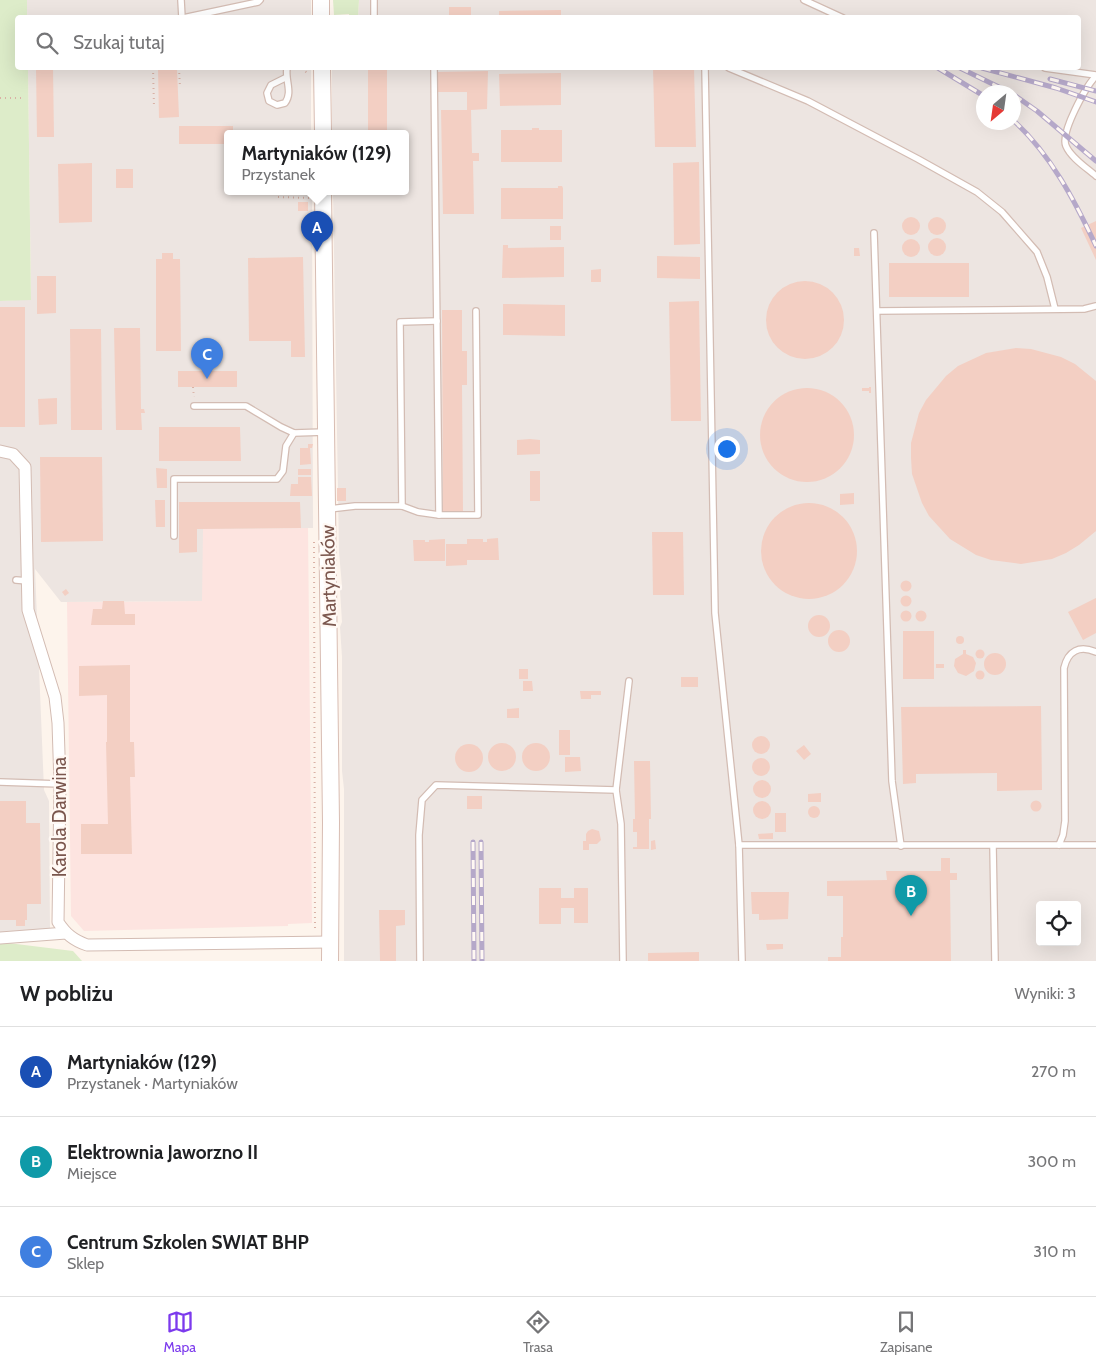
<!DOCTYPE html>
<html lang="pl">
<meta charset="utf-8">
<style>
:root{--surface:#fff;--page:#f6f6f6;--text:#202124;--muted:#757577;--line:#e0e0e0;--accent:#7c3aed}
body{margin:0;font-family:Cabin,sans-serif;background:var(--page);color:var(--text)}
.controls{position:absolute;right:15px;bottom:15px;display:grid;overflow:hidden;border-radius:5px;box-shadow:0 5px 20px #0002}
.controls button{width:45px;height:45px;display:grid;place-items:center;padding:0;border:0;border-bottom:1px solid var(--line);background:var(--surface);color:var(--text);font:25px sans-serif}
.compass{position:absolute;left:976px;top:85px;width:45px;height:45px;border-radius:50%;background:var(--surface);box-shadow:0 5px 20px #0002;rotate:209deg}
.you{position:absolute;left:726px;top:448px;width:18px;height:18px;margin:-12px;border:4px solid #fff;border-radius:50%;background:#1a73e8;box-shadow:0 0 0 8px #1a73e833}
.badge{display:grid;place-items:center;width:32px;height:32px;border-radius:50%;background:var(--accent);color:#fff;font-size:16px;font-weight:700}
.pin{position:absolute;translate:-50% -41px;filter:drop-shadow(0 1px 2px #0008)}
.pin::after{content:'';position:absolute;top:26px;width:18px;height:15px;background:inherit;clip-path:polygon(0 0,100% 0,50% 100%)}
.popup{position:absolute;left:224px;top:130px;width:185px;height:65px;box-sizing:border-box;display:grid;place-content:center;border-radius:5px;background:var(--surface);filter:drop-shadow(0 1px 4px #0005);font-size:16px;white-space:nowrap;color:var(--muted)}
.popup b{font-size:19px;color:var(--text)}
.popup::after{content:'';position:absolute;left:50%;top:100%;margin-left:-10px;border:10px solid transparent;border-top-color:var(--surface)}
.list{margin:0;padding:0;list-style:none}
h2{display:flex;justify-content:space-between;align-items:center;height:65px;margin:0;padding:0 20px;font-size:21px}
h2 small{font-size:16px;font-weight:400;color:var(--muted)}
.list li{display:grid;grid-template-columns:32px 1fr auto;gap:15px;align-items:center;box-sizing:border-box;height:90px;padding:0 20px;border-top:1px solid var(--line)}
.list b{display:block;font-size:19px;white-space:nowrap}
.list p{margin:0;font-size:16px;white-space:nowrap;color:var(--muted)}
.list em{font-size:16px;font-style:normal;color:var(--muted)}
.icon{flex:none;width:28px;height:28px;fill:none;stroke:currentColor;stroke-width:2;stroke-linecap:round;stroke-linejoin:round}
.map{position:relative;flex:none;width:1096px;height:961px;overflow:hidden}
.search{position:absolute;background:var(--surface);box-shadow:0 5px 20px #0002;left:15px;right:15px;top:15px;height:55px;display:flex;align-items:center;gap:12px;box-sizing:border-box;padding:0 18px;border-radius:5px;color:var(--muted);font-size:19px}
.sheet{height:335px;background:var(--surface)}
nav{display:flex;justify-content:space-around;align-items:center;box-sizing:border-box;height:70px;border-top:1px solid var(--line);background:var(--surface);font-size:14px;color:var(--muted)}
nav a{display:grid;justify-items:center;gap:2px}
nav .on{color:var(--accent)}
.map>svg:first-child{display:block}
</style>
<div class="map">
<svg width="1096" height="961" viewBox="0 0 1096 961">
<rect width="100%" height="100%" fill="#fdf4ec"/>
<!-- commercial -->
<polygon fill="#fde4e0" points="308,528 312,923 288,924 288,926 84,931 71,916 67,602 202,601 202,529"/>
<!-- industrial -->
<g fill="#ede5e1" fill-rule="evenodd">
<rect x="27" y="0" width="284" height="17"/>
<path d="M 359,0 L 1096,0 L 1096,961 L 344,961 L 344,789 L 342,771 L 342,657 L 340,627 L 342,622 L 340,590 L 342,586 L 339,552 L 333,191 L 406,191 L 406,133 L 332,133 L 332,68 L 1078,68 L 1078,18 L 358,18 ZM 984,92 L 1014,92 L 1014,122 L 984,122 ZM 1040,905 L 1077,905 L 1077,942 L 1040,942 Z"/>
<polygon points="28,68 311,68 311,133 228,133 228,191 312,191 313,528 203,529 202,601 61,602 35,569 44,790 49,801 50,931 0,934 0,301 31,299"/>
</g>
<!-- green -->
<g fill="#ddecc9">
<polygon points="0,0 27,0 27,17 18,18 18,68 28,68 31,300 0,301"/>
<polygon points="333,0 359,0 358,17 349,17 349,14 334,15"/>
<polygon points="0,942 73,951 82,961 0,961"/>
</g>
<!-- building -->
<g fill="#f3cfc3">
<rect x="449" y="7" width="22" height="11"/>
<polygon points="561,10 561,18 499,18 499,11"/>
<polygon points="36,68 53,68 54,137 37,137"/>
<polygon points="158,68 177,69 179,117 159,118"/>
<polygon points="653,68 694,68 696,147 655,147"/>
<rect x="368" y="70" width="19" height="61"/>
<polygon points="488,71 487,109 471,110 472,153 479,153 479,161 473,161 474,214 443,214 441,110 467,110 467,92 437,92 437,72"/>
<polygon points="561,73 561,105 500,106 499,74"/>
<polygon points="179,126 233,126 233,133 228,133 228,144 179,144"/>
<polygon points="532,128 539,128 539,130 562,130 562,162 501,162 501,130 532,130"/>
<polygon points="699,162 700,244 674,245 673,163"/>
<polygon points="92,163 92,222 59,223 58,164"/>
<rect x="116" y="169" width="17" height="19"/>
<polygon points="558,186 562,186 563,188 563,219 501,219 501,188 558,188"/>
<rect x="298" y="202" width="10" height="9"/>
<circle cx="911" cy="226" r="9"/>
<circle cx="937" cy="226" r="9"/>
<polygon points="1096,221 1096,260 1081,228"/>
<rect x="550" y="226" width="11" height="14"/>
<circle cx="937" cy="247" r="9"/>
<circle cx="911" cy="248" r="9"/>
<polygon points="503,245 508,245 508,248 564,247 564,277 502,278"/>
<polygon points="854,248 859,248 860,256 854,256"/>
<polygon points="162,253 173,253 173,259 180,259 181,351 156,351 156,259 162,259"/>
<polygon points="657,256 700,257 700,279 657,278"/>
<polygon points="303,257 305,357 291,357 291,341 249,341 248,258"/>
<rect x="889" y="263" width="80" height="34"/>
<polygon points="601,269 601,282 591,282 591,270"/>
<polygon points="37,276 56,276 56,313 37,314"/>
<circle cx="805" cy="320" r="39"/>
<polygon points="699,301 701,421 671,421 669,302"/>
<polygon points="503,304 565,305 565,336 503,335"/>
<rect x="0" y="307" width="25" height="120"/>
<polygon points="442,310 462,310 462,351 467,351 467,385 462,385 463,511 443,511"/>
<polygon points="114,328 140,328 141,409 144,409 145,413 141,413 142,430 116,430"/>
<polygon points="70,329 101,329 102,430 71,430"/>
<polygon points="1016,348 1031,349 1061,357 1075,364 1096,381 1096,531 1079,545 1066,553 1052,559 1021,564 991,560 976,555 950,539 929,516 922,503 912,474 911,458 911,443 919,413 926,400 946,376 958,366 986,353"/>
<rect x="178" y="371" width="59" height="16"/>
<polygon points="869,387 871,387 871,393 869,393 869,391 862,391 862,388 869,388"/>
<circle cx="807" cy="435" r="47"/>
<polygon points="57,398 57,424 39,425 38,399"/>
<polygon points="159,427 240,427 241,461 159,461"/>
<polygon points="530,439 540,440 540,454 517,455 517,440"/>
<polygon points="308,444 313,444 312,448 310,448 311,464 300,465 300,448 308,448"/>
<polygon points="40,457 102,457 103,541 41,542"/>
<polygon points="156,468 167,469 167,488 157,488"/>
<rect x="298" y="469" width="13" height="6"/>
<rect x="530" y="471" width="10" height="30"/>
<polygon points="298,477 311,477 312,496 290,496 291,484 298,484"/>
<rect x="337" y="488" width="9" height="13"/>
<polygon points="854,493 854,504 840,505 840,494"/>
<polygon points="155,500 165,500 165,527 156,527"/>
<polygon points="179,502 300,502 301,528 197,529 197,552 179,553"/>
<circle cx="809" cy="551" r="48"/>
<polygon points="652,532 683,532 684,595 653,595"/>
<polygon points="498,538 499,560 467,560 467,565 446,566 446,544 467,544 467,539 483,539 483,542 487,542 487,539"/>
<polygon points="445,539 445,561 414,561 413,540 425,540 425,542 429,542 429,540"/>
<circle cx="906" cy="586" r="5.5"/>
<polygon points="66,589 69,593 65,596 62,592"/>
<circle cx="906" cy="601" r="5.5"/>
<polygon points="1096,598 1096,633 1083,640 1068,612"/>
<polygon points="103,601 124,601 125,614 135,614 135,625 91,625 93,609 102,609"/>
<circle cx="906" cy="616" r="5.5"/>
<circle cx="921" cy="616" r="5.5"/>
<circle cx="819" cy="626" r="11"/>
<circle cx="839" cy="641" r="11"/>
<rect x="903" y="631" width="31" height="48"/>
<circle cx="960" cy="640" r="4"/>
<circle cx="980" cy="654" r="4.5"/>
<polygon points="963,650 966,650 966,654 973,657 976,663 974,671 966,676 958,673 954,666 955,659 963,654"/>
<circle cx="995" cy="664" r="11"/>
<rect x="936" y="664" width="8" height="4"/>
<polygon points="130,665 130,742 134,742 135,777 130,777 132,854 81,854 81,824 108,824 106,742 107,742 107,695 79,696 79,666"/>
<rect x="519" y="669" width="9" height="10"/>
<circle cx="980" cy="675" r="4.5"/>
<rect x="681" y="677" width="17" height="10"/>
<polygon points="523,681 532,681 533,691 523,691"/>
<polygon points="580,691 601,691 601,695 591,695 591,699 581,699"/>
<polygon points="1041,706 1042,790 997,791 997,773 916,774 916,783 903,784 901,707"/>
<polygon points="519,708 519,718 507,718 507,709"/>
<rect x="559" y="730" width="11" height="25"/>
<circle cx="761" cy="745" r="9"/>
<circle cx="502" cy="757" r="14"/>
<circle cx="536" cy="757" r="14"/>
<circle cx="469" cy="758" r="14"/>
<polygon points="804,745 811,754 804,760 796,751"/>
<polygon points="565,757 580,757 581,771 565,772"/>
<circle cx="761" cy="767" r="9"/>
<polygon points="634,761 650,761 651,819 649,819 649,849 633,849 633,847 637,847 637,832 633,832 633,819 635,819"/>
<circle cx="762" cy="789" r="9"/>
<polygon points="821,793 821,802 808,802 808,794"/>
<rect x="467" y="796" width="15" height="13"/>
<circle cx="1036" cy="806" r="5.5"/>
<polygon points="0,801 26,801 26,823 40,823 41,904 27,904 27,920 25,920 25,926 16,926 16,920 0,920"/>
<circle cx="762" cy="810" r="9"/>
<circle cx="814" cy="812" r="6"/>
<rect x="775" y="813" width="11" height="19"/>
<polygon points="592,829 599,831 601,840 597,844 589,844 589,850 583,850 583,841 586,841 586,834 588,831"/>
<polygon points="773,833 773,839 759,839 758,834"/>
<polygon points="655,840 656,849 651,850 651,841"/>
<polygon points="941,858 950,858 950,873 957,873 957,880 950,880 950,883 951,961 828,961 828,957 841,957 841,937 843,937 843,896 827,896 827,881 887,880 886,871 941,871"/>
<polygon points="539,888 561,888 561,898 574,898 574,888 588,888 588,923 574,923 574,908 561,908 561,924 539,924"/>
<polygon points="751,892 789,892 788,919 759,920 759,914 752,914"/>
<polygon points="379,910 405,910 405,925 396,926 396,961 380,961"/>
<polygon points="766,944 783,944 783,949 767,950"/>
<polygon points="699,952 699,961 648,961 648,953"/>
</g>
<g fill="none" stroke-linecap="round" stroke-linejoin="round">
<!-- lane casing -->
<g stroke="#d3bcb3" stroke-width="8">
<g id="lane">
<polyline points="181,0 182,18"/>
<polyline points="804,0 843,18"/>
<polyline points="183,18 258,2 260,0"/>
<polyline points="374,18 374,0"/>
<polyline points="434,68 439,515"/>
<polyline points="705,68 715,613 739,845 742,961"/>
<polyline points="729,68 808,101 918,159 977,192 1002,212 1037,252 1047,277 1055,309"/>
<polyline points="1045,68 1096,75"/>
<path d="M 1096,76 C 1086,86 1060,133 1066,146 C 1071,158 1087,168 1096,176"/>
<path d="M 285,78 L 271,85 L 267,93 L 269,101 L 277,105 L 285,103 C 293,92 285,81 287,68"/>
<polyline points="874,233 892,781 901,846"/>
<polyline points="877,311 1084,309 1096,306"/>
<polyline points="194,406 246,406 281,427 294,433"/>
<polyline points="402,506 400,322 437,321"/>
<polyline points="329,509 355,506 402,506 418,512 439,515 478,515 476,311"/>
<polyline points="174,536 174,479 277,479 283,471 286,446 294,433 325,432"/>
<polyline points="16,580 28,581"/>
<polyline points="0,782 60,784"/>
<polyline points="739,845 1096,845"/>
<path d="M 1059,845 L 1063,835 L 1065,821 L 1064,668 C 1068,651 1079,645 1096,652"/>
<polyline points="993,846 995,961"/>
<polyline points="420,961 419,835 422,800 436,785 616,790"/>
<polyline points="623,961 621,824 616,790 629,681"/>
</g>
</g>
<!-- street casing -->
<g stroke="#d3bcb3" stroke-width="13">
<g id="street">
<path d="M 0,451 L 13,454 L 25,467 L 28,610 L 55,697 L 58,723 L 60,784 L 58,922 C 66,934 73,940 87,945 L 330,942"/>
<polyline points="0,938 66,933"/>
</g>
</g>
<!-- secondary casing -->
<g stroke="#d8bdb3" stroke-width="18">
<g id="secondary">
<polyline points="321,0 321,18"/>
<polyline points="322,68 323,133"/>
<polyline points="323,191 331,822 330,961"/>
</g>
</g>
<!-- path -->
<g stroke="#d9b1a5" stroke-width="2" stroke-dasharray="1 4" stroke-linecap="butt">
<polyline points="153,68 154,107"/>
<polyline points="179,68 180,88"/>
<polyline points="302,68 308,74"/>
<polyline points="0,98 22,98"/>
<polyline points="278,197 309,198"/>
<polyline points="193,387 194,397"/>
<polyline points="314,542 315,930"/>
</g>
<!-- lane -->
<use href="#lane" stroke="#fff" stroke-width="5.5"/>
<!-- street -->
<use href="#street" stroke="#fff" stroke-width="11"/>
<!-- secondary -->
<use href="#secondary" stroke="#fff" stroke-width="16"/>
<!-- rail casing -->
<g stroke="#b5a8c9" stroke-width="5">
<g id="rail">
<polyline points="938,68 984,96"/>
<polyline points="960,68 1009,92"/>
<polyline points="982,68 1056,88 1096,102"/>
<polyline points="1050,79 1096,91"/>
<polyline points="1014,95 1037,111 1096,161"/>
<path d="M 1014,121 C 1051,155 1075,201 1096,246"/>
<polyline points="473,842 474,961"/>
<polyline points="481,842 482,961"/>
</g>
</g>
<!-- rail -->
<use href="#rail" stroke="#fff8f3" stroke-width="3" stroke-dasharray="9" stroke-linecap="butt"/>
</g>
<g text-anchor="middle" stroke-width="4.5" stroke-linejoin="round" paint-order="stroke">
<!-- street labels -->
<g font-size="19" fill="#7a564d" stroke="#fff8f3">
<text transform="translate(328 576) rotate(-91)" y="7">Martyniaków</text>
<text transform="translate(59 817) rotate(-90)" y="7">Karola Darwina</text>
</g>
</g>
</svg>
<div class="controls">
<button><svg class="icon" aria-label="locate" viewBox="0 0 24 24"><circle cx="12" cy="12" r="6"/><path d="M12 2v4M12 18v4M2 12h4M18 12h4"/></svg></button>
</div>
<svg class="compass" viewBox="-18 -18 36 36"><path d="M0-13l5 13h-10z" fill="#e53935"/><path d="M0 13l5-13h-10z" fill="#757577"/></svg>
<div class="you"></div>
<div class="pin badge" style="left:317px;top:252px;background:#1a4fb4">A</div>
<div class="popup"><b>Martyniaków (129)</b>Przystanek</div>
<div class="pin badge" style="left:911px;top:916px;background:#0f9aa8">B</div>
<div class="pin badge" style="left:207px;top:379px;background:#3f7fe0">C</div>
<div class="search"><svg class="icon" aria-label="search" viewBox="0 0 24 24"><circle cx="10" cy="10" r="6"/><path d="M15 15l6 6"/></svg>Szukaj tutaj</div>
</div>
<section class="sheet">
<h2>W pobliżu<small>Wyniki: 3</small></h2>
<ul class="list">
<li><span class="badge" style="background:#1a4fb4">A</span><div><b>Martyniaków (129)</b><p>Przystanek · Martyniaków</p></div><em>270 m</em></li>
<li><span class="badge" style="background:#0f9aa8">B</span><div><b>Elektrownia Jaworzno II</b><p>Miejsce</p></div><em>300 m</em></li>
<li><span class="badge" style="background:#3f7fe0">C</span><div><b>Centrum Szkolen SWIAT BHP</b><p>Sklep</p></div><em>310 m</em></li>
</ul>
</section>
<nav>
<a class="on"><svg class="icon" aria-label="map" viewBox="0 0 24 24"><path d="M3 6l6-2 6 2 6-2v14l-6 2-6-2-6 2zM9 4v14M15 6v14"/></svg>Mapa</a>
<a><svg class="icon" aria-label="directions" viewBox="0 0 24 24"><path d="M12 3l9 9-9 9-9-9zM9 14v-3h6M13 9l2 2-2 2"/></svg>Trasa</a>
<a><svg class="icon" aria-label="saved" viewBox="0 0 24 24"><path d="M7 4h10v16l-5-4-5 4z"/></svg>Zapisane</a>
</nav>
